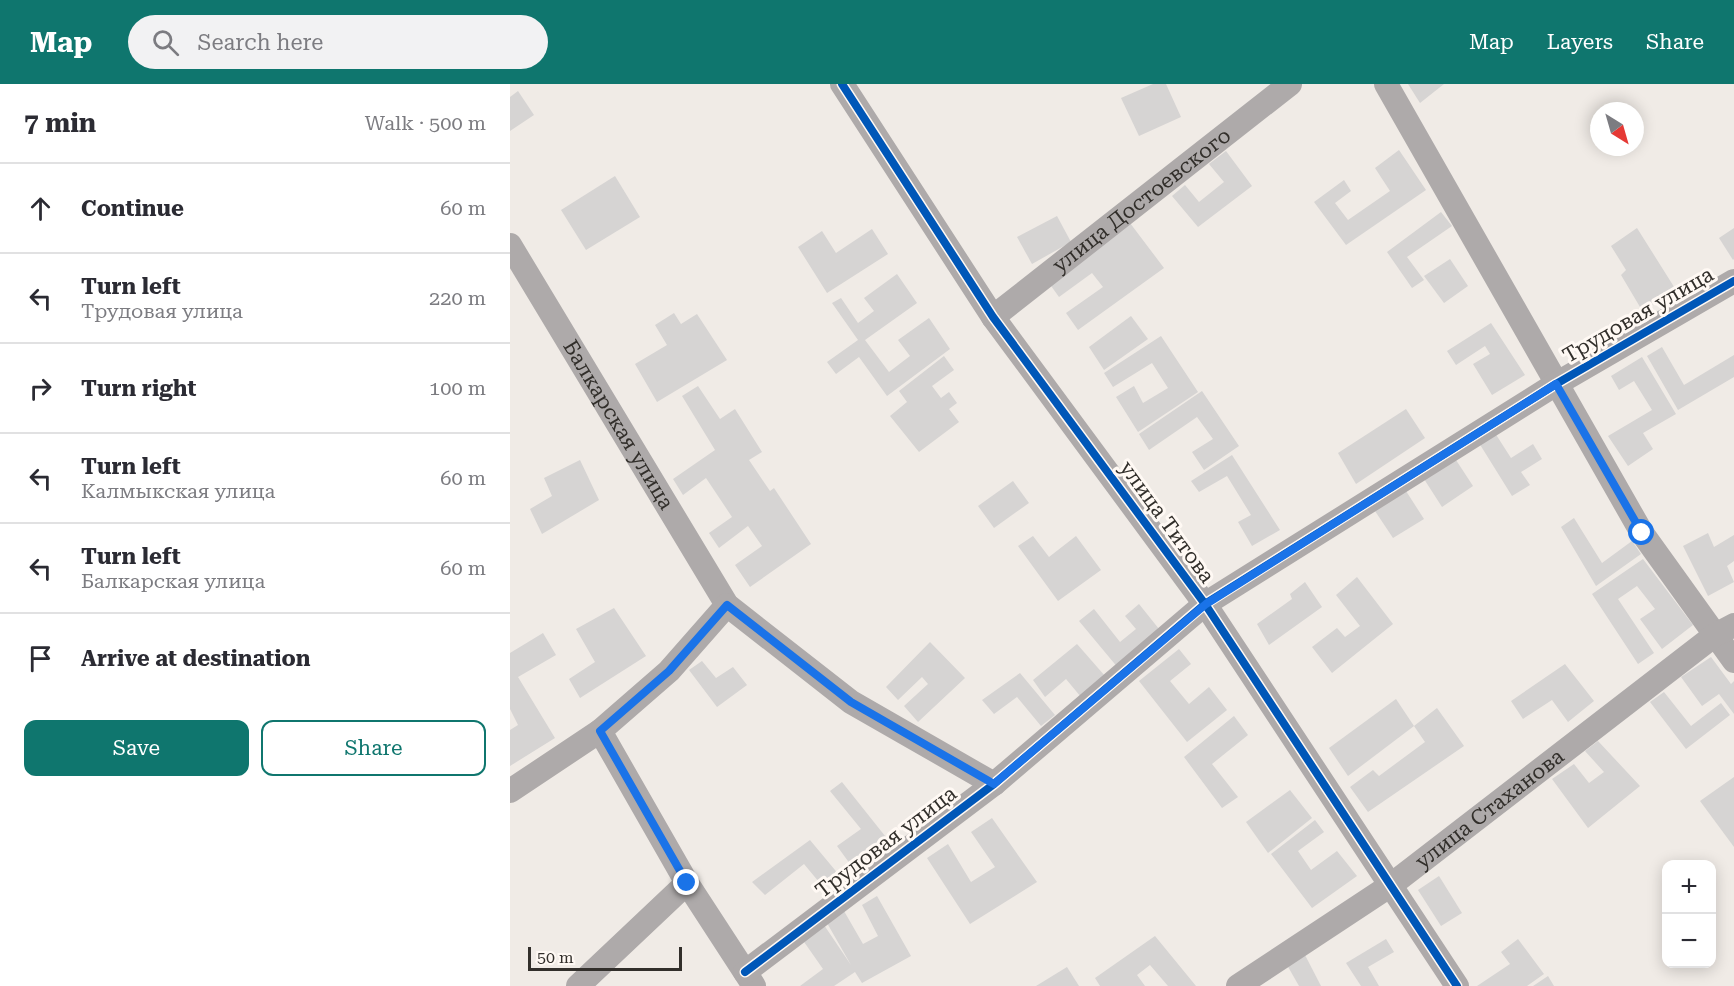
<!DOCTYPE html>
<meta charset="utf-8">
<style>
:root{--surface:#fff;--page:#f2f2f3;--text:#2b2b33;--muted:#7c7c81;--line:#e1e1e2;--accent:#0f766e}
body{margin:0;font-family:"Roboto Serif",serif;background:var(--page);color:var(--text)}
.controls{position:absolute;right:18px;bottom:18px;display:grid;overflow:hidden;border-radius:12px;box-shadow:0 3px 15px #0003}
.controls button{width:54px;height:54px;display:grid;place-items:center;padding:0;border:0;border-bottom:2px solid var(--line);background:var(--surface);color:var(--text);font:30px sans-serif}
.compass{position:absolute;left:1080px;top:18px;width:54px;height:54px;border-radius:50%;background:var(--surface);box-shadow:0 3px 15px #0003;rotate:143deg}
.scale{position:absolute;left:18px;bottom:15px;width:154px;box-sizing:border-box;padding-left:6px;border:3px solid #322f2b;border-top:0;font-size:16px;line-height:21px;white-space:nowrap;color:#322f2b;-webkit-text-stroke:4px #fff9f4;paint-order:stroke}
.stop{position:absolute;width:18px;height:18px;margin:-14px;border:4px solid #1a73e8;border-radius:50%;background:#fff}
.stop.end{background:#1a73e8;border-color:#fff;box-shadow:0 2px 6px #0008}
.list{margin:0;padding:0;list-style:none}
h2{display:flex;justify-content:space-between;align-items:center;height:78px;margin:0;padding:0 24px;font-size:26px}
h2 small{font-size:20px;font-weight:400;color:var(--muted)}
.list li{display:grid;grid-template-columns:39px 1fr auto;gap:18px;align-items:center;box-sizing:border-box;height:90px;padding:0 24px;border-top:2px solid var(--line)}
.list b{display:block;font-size:22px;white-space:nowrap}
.list p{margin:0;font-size:20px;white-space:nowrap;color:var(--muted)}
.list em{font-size:20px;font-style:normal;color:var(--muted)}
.actions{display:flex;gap:12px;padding:18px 24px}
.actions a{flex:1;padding:14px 0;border:2px solid var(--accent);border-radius:12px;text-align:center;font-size:21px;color:var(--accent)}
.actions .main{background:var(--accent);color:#fff}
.icon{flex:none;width:33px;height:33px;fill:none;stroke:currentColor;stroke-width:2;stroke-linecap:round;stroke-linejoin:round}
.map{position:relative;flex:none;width:1224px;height:902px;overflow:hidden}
header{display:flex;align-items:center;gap:36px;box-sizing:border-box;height:84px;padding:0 30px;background:var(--accent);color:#fff}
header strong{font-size:28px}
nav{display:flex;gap:33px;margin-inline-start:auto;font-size:21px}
.search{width:420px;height:54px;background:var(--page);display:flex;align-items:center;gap:15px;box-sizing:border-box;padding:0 21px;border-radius:33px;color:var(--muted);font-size:22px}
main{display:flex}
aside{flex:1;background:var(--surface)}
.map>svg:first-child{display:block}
</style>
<header>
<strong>Map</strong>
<div class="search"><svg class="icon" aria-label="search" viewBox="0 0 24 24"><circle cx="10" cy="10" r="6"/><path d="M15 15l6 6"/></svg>Search here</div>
<nav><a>Map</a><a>Layers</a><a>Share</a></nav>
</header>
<main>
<aside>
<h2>7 min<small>Walk · 500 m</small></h2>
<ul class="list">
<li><svg class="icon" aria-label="ahead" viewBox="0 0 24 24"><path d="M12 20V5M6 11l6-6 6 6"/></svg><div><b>Continue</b></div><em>60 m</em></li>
<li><svg class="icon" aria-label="left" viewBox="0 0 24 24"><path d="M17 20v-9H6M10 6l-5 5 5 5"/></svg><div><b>Turn left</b><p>Трудовая улица</p></div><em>220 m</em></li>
<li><svg class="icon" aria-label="right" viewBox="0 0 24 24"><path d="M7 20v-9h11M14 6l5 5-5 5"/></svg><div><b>Turn right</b></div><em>100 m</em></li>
<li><svg class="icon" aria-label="left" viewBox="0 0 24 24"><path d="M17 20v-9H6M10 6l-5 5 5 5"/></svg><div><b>Turn left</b><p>Калмыкская улица</p></div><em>60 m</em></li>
<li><svg class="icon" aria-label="left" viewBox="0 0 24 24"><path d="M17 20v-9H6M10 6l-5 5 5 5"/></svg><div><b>Turn left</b><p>Балкарская улица</p></div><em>60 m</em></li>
<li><svg class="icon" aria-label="arrive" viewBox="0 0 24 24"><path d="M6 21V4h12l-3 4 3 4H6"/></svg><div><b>Arrive at destination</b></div></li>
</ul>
<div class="actions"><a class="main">Save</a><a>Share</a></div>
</aside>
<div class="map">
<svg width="1224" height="902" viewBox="0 0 1224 902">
<rect width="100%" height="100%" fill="#f0ebe6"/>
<!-- building -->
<g fill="#d6d4d3">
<polygon points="643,0 656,0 671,33 629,52 611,14"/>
<polygon points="898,0 934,0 910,19"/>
<polygon points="8,7 24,31 0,47 0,13"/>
<polygon points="889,66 916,106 836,161 804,118 834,96 841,107 825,119 838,136 880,107 865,84"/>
<polygon points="716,67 742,102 688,143 662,112 675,101 689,118 714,98 699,80"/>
<polygon points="105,92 130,133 76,166 51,126"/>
<polygon points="931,128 942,142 897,173 914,196 902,204 877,168"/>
<polygon points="547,132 561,158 522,180 507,153"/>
<polygon points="620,139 654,184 568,246 556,229 593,203 582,189 549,213 539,199"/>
<polygon points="1127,144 1166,206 1133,228 1111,191 1116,186 1101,162"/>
<polygon points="1224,144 1224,175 1223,176 1209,154"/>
<polygon points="362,145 378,170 317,209 288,163 312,147 326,169"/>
<polygon points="940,175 958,202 934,219 914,192"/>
<polygon points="387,190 407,219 355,256 379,288 400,272 388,256 419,234 440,265 377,312 349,273 326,290 317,278 348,256 322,219 331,214 348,239 364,227 354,214"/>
<polygon points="164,229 171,240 187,230 217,276 147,318 125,280 157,261 145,241"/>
<polygon points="621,232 638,255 594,286 579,263"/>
<polygon points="981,239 1015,291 982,311 963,280 980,270 975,262 946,281 937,267"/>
<polygon points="651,252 688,308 628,348 606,313 624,302 633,319 658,304 642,279 603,303 594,289"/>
<polygon points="1152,263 1174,301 1224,271 1224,293 1168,326 1137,272"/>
<polygon points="434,272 444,286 422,302 431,314 439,308 447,319 439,325 449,338 409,368 380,332 397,318 389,307"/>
<polygon points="1132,273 1166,330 1133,349 1143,365 1118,382 1098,352 1142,326 1124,297 1109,306 1101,292"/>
<polygon points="188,302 210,335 225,325 252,368 239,376 260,407 264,404 301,460 240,503 225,481 252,462 238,442 209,464 199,449 222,433 196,394 173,411 163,395 205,366 172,312"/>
<polygon points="692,307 729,362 694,386 682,368 703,355 687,333 639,366 629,350"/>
<polygon points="896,325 915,354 846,400 828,369"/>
<polygon points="985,349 1001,374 1023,360 1032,375 1011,388 1020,401 1002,412 969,359"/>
<polygon points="722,371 770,446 742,462 728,438 741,431 717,392 689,408 681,397"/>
<polygon points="70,376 89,416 32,450 20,425 42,412 34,394"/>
<polygon points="946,376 963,402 932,423 914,395"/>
<polygon points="503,397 519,419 484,444 468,422"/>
<polygon points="896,407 914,435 883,454 865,427"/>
<polygon points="1064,434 1092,479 1122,457 1131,470 1086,502 1051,443"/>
<polygon points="1198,449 1204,463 1224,451 1224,477 1217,482 1224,498 1198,512 1173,462"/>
<polygon points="523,452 539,473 566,452 591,486 548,517 508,462"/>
<polygon points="1133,475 1183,541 1152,565 1130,535 1145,525 1127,502 1108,515 1144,569 1128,580 1082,510"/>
<polygon points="847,493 883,540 822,589 802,563 827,544 835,553 850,542 826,511"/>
<polygon points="795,498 812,523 759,561 747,540 782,515 780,510"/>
<polygon points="629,520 653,550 609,585 569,537 584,525 610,558 626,545 615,532"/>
<polygon points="104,524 136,572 70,614 59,595 85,578 66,545"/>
<polygon points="33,549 46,571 8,593 45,654 0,682 0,646 8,641 0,625 0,569"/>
<polygon points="420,558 455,594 408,638 394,622 418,600 412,593 388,616 376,603"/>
<polygon points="567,560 595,592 571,613 556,595 535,613 523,596"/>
<polygon points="669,565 681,580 660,597 679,620 699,603 717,626 677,658 629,597"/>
<polygon points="1201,573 1221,600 1224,597 1224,630 1209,610 1192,622 1171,593"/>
<polygon points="192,577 206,594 223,583 237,601 207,623 179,586"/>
<polygon points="1055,580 1084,617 1058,638 1042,616 1013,635 1001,617"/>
<polygon points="510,589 545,631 531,642 507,613 484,630 472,616"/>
<polygon points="1154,608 1181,642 1211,619 1220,631 1176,665 1140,618"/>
<polygon points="886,615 904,642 838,692 819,664"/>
<polygon points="927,624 954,662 858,728 840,703 863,686 869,692 915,658 904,642"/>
<polygon points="724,632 738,651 702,680 728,713 712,724 674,673"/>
<polygon points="1088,657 1130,702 1078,744 1042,695 1064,680 1079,699 1094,688 1075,667"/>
<polygon points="1224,693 1224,763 1190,717"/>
<polygon points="332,698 379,757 343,784 327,762 351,745 320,707"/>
<polygon points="780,706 802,734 758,769 736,738"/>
<polygon points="482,734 527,798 460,840 417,774 438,760 461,798 485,783 461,748"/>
<polygon points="805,736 814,748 788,767 801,786 827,767 847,792 802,824 761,770"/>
<polygon points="300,756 330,792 314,804 294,780 255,811 242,798"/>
<polygon points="929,792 952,829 931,842 908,806"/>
<polygon points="367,812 401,872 352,899 345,888 324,902 290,902 313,885 292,855 314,841 341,881 317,839 334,827 353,860 368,852 352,821"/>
<polygon points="645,852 686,902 658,902 640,881 627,891 635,902 590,902 585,894"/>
<polygon points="876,855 884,868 858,883 869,902 851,902 836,879"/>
<polygon points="1008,855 1034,890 1017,902 967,902 1000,880 991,868"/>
<polygon points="795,871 811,902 789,902 777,881"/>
<polygon points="557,883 569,902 526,902"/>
<polygon points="1038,892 1044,902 1023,902"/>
</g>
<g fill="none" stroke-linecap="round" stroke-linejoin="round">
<!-- minor -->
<g stroke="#aeaaaa" stroke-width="24">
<polyline points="332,0 483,233 695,520 947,902"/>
<polyline points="876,0 1132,449 1224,577"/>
<path id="s1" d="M 0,161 L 217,521 L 341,618 L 484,700"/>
<path id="s2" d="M 483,233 L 780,0"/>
<polyline points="90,647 177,799 244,902"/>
<polyline points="0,707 90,647 159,587 217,521"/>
<polyline points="235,888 484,700 695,520 1046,300 1224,197"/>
<polyline points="68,902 177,799"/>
<path id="s3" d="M 728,902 L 881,801 L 1205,551 L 1224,541"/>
</g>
<!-- cycleway casing -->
<g stroke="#fff9f4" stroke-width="11">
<g id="cycleway">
<polyline points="332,0 483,233 695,520 947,902"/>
<polyline points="235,888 484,700 695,520 1046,300 1224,197"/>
</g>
</g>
<!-- cycleway -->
<use href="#cycleway" stroke="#0057b8" stroke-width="8"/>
</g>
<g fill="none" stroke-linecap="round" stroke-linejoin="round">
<!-- route -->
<polyline stroke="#1a73e8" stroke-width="8" points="177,799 90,647 159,587 217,521 341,618 484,700 696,520 1046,300 1132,449"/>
</g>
<g text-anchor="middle" stroke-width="6" stroke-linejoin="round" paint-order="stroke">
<!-- street labels -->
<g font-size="21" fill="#322f2b" stroke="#fff9f4">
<text dy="7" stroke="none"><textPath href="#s2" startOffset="189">улица Достоевского</textPath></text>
<text transform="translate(1128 231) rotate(-30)" y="7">Трудовая улица</text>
<text dy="7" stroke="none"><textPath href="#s1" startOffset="210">Балкарская улица</textPath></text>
<text transform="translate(657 438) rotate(54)" y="7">улица Титова</text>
<text dy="7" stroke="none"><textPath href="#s3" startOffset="308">улица Стаханова</textPath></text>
<text transform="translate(376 758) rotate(-37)" y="7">Трудовая улица</text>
</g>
</g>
</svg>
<div class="controls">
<button>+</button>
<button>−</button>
</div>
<svg class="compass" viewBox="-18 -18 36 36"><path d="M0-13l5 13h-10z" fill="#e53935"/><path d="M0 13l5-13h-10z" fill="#7c7c81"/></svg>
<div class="scale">50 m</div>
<div class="stop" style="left:1132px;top:449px"></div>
<div class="stop end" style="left:177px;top:799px"></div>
</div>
</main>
